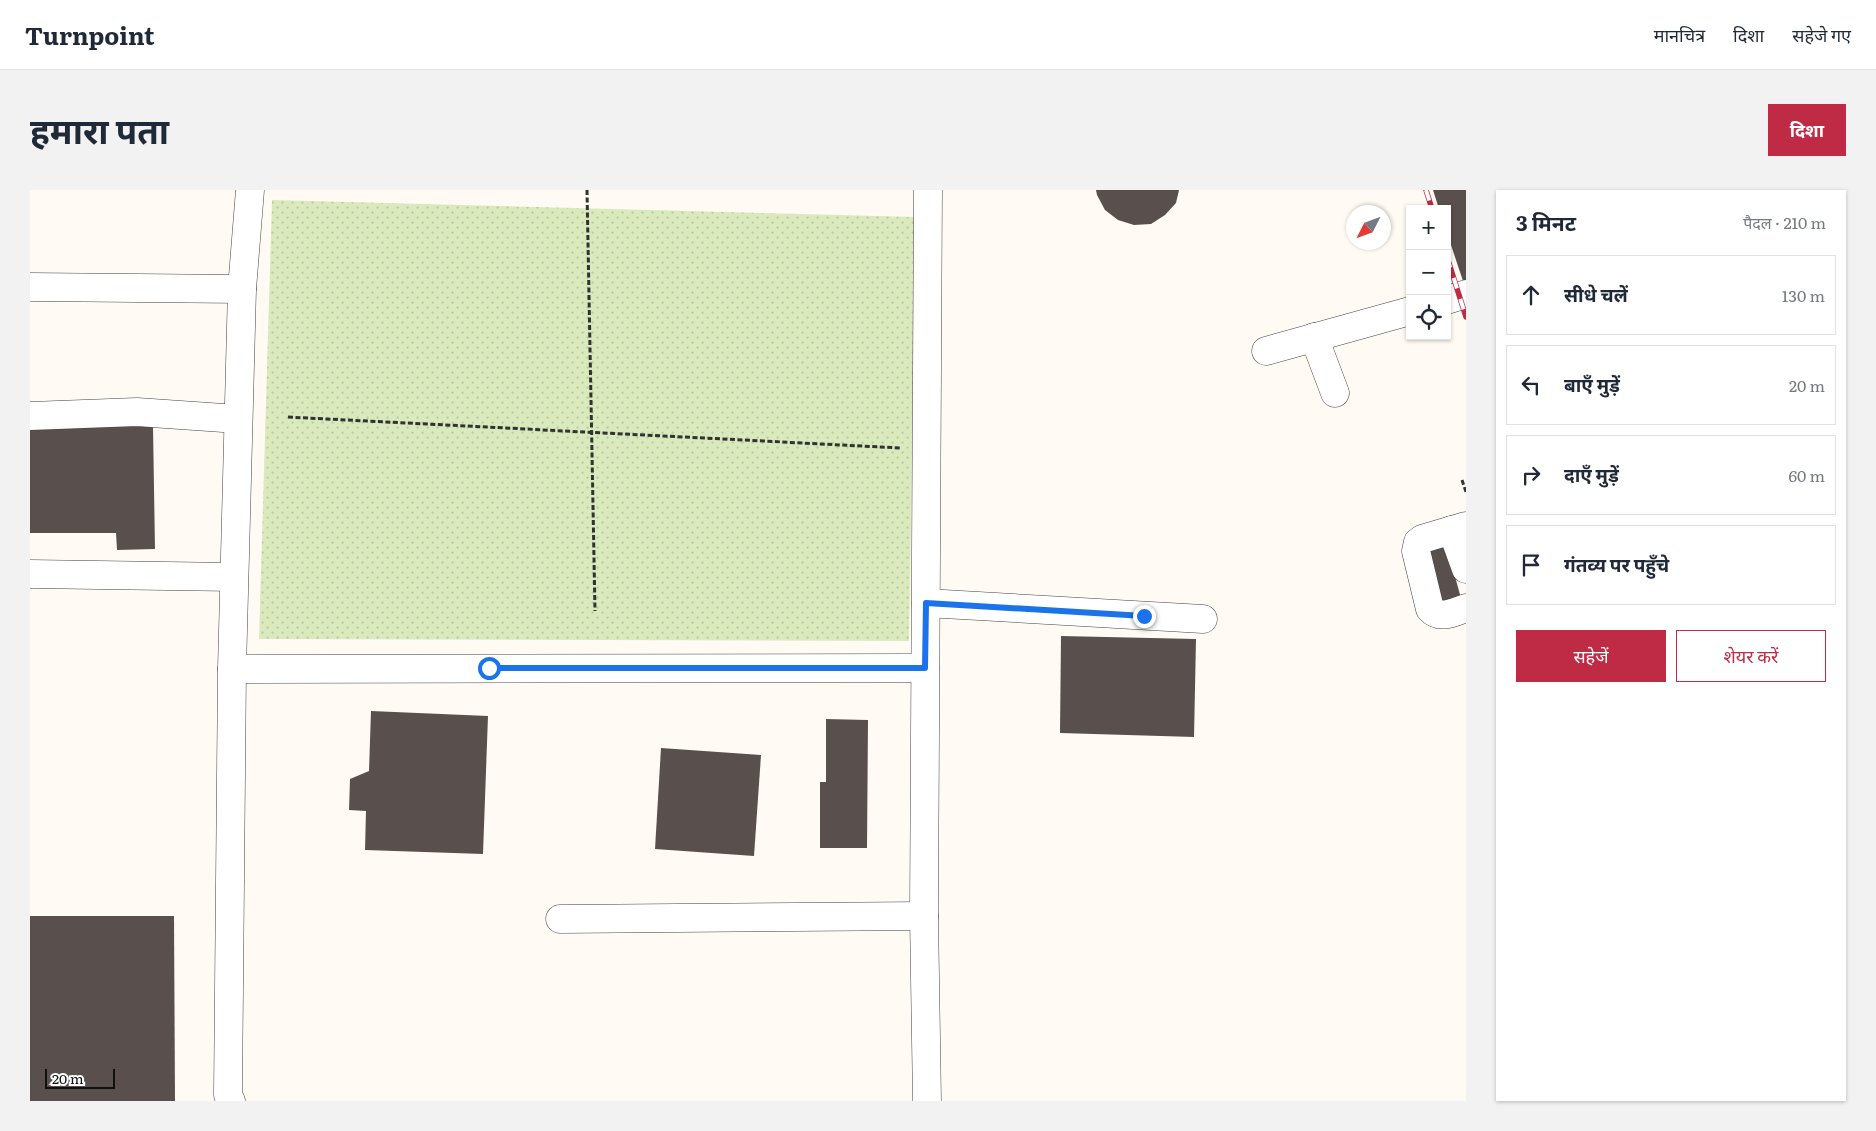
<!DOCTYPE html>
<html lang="hi">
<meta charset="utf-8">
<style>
:root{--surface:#fff;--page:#f2f2f3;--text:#1f2937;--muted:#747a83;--line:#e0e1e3;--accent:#bf2a44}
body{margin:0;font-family:Literata,"Noto Sans Devanagari",serif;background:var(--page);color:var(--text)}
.controls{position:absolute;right:15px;top:15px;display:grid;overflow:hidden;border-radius:0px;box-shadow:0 1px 4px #0004}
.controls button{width:45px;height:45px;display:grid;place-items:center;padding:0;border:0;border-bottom:1px solid var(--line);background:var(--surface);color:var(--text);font:25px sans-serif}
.compass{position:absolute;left:1316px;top:15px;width:45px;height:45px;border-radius:50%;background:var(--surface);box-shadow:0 1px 4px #0004;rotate:228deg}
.scale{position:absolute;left:15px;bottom:12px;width:70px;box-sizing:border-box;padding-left:5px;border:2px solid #101010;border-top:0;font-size:14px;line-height:18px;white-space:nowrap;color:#101010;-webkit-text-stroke:4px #fff;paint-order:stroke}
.stop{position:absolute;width:15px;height:15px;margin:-11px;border:4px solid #1a73e8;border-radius:50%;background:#fff}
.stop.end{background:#1a73e8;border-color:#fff;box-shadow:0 1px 5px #0008}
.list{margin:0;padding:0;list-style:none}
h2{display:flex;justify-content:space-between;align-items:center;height:65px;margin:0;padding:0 20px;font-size:21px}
h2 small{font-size:16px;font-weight:400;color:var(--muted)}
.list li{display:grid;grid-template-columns:32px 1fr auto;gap:15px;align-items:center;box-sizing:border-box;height:80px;margin:0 10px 10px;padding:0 10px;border:1px solid var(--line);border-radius:0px}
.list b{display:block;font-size:19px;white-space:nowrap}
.list em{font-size:16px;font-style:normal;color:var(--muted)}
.actions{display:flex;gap:10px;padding:15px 20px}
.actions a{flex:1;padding:11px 0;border:1px solid var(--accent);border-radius:0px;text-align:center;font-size:18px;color:var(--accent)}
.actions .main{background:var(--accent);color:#fff}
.icon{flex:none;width:28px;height:28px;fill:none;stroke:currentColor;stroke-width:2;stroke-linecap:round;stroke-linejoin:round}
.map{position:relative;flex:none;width:1436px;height:911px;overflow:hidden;border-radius:0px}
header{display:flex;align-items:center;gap:30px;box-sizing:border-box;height:70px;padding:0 25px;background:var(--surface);border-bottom:1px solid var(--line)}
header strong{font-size:24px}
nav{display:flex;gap:28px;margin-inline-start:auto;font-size:18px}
.intro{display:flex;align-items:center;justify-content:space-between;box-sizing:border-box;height:120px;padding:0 30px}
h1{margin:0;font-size:35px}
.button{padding:12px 22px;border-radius:0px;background:var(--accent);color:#fff;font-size:18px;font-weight:700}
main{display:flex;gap:30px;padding:0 30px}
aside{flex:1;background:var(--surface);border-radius:0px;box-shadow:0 1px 4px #0004}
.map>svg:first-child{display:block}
</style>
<header>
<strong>Turnpoint</strong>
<nav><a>मानचित्र</a><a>दिशा</a><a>सहेजे गए</a></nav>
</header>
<div class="intro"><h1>हमारा पता</h1><a class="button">दिशा</a></div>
<main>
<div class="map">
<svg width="1436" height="911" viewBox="0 0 1436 911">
<defs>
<pattern id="park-dots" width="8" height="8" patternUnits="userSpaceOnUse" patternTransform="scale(1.25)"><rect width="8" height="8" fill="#daeabd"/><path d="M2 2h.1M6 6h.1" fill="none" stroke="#bac8a1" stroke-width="1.8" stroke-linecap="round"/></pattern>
</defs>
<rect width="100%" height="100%" fill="#fffbf4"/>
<!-- park -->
<polygon fill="url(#park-dots)" points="242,10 886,27 879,451 229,449"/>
<!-- building -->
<g fill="#59504d">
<polygon points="1066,0 1149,0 1146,13 1135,25 1121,34 1104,35 1088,30 1075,20 1067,5"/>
<polygon points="1403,0 1436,0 1436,100 1417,43 1417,19 1409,19"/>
<polygon points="0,236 123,236 125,359 87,360 86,343 0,343"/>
<polygon points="1415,350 1432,412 1407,418 1391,356"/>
<polygon points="1031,446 1166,449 1164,547 1030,543"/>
<polygon points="341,521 458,526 453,664 335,660 336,621 319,620 320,589 339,581"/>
<polygon points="796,529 838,530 837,658 790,658 790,592 796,592"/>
<polygon points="631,558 731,565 724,666 625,659"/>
<polygon points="0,726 144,726 145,911 0,911"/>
</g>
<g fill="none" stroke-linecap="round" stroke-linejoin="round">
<!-- minor casing -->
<g stroke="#434343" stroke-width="29">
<g id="minor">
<polyline points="0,97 212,99"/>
<polyline points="1417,110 1436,104"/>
<polyline points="1284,147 1305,203"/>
<polyline points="1236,161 1380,121"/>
<polyline points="0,226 107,222 208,229"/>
<path d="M 1436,336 L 1392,349 L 1388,352 L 1386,361 L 1400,419 C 1410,430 1424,422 1436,418"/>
<polyline points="1422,340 1436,379"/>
<polyline points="0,384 204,387"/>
<polyline points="896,413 1173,429"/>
<polyline points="202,479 895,478"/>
<polyline points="530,729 894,726"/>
<polyline points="201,911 198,905 202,479 212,99 220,0"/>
<polyline points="897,911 894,726 898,0"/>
</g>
</g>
<!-- path -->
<g stroke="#323232" stroke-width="3" stroke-dasharray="5 2.5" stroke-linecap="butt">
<polyline points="557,0 565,421"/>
<polyline points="258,227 871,258"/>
<polyline points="1432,290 1436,302"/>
</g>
<!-- minor -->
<use href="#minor" stroke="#fff" stroke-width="28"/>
<!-- rail casing -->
<g stroke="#bf2a44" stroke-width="5.5">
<g id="rail">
<polyline points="1396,0 1402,19"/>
<polyline points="1417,67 1436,127"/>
</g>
</g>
<!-- rail -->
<use href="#rail" stroke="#fff" stroke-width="4" stroke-dasharray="11" stroke-linecap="butt"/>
</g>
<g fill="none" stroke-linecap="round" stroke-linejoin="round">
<!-- route -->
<polyline stroke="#1a73e8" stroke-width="6" points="459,478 895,478 896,413 1114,426"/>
</g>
</svg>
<div class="controls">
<button>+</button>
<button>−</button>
<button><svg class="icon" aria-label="locate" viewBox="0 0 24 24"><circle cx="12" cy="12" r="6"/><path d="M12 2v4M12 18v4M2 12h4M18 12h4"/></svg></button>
</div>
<svg class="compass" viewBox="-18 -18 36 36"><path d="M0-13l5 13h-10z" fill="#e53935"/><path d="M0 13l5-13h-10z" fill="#747a83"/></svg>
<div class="scale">20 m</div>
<div class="stop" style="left:459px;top:478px"></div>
<div class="stop end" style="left:1114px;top:426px"></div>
</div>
<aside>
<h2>3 मिनट<small>पैदल · 210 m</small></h2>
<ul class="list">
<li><svg class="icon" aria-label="ahead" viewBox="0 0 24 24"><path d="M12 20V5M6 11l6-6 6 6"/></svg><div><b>सीधे चलें</b></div><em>130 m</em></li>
<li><svg class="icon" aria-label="left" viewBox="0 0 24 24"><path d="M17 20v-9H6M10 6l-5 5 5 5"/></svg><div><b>बाएँ मुड़ें</b></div><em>20 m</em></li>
<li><svg class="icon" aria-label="right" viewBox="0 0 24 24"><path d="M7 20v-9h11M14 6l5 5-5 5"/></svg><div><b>दाएँ मुड़ें</b></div><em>60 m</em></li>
<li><svg class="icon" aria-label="arrive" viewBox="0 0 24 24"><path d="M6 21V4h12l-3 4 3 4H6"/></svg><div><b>गंतव्य पर पहुँचे</b></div></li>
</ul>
<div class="actions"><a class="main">सहेजें</a><a>शेयर करें</a></div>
</aside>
</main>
